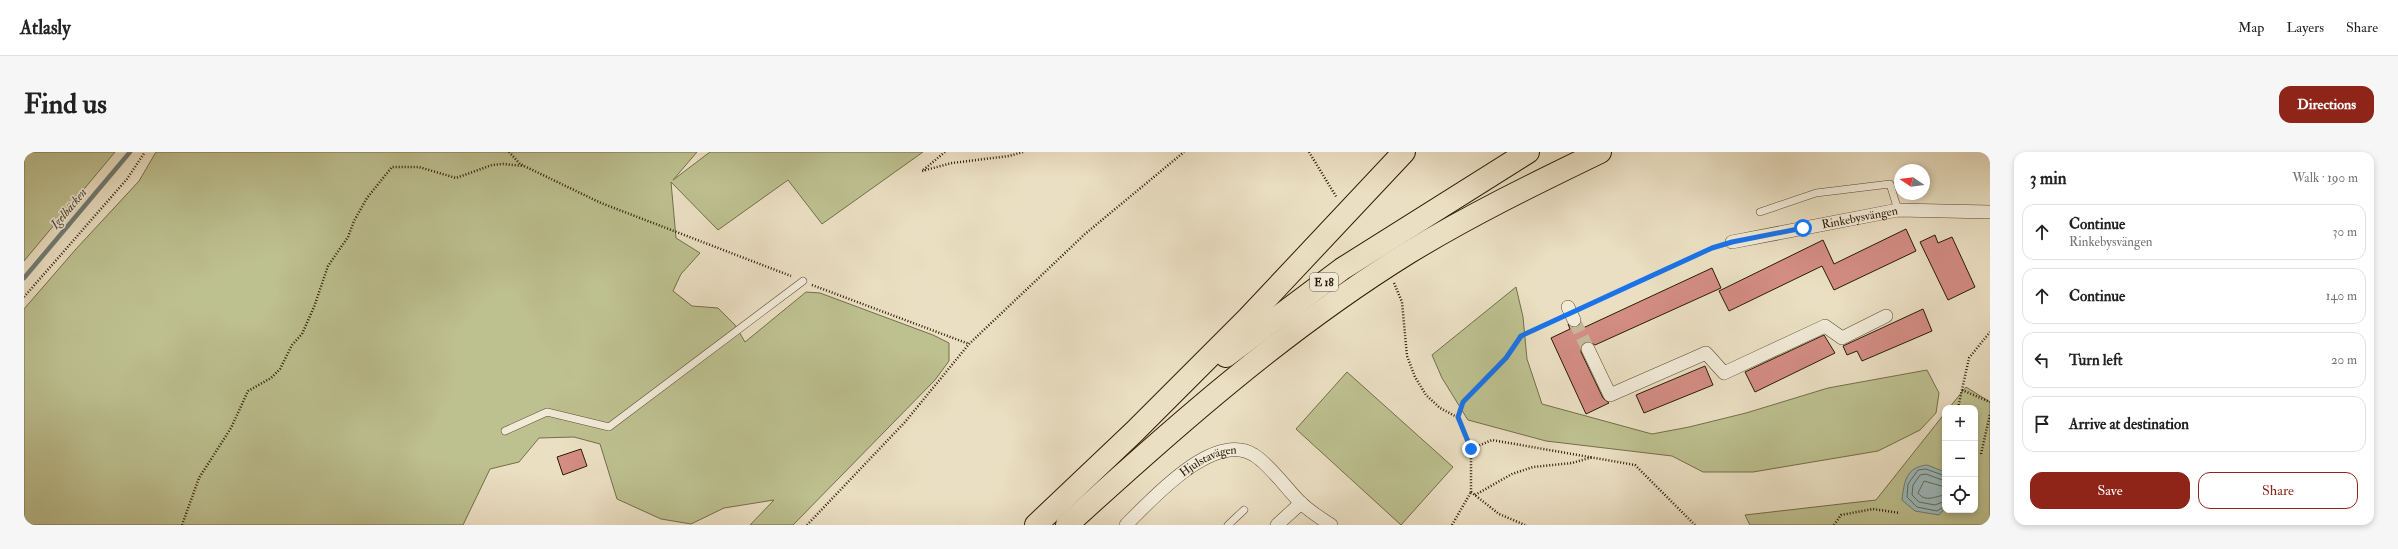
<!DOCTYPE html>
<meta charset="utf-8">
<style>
:root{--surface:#fff;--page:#f6f6f6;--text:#222;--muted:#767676;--line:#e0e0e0;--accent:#8f2418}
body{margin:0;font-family:"IM FELL Double Pica",serif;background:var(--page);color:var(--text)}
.controls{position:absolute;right:12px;bottom:12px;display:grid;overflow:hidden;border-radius:8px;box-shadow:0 2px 6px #0003}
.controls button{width:36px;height:36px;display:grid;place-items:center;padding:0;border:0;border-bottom:1px solid var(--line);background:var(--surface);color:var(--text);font:20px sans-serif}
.compass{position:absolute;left:1870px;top:12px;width:36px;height:36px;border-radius:50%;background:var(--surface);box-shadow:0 2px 6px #0003;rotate:283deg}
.stop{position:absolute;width:12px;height:12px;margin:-9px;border:3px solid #1a73e8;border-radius:50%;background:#fff}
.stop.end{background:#1a73e8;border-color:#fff;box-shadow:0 1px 4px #0008}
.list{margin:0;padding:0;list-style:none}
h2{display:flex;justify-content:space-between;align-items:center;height:52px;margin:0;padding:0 16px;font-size:17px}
h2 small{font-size:13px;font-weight:400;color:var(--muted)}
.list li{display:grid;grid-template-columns:26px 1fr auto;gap:12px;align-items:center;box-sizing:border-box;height:56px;margin:0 8px 8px;padding:0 8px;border:1px solid var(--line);border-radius:12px}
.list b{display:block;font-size:15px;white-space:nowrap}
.list p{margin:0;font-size:13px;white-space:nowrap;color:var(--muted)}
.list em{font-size:13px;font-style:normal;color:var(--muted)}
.actions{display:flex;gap:8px;padding:12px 16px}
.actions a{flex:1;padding:9px 0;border:1px solid var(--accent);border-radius:12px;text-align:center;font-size:14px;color:var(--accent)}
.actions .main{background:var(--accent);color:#fff}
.icon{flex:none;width:22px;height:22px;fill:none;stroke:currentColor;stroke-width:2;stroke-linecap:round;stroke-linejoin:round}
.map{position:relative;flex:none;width:1966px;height:373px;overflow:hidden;border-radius:12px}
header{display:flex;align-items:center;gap:24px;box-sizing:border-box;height:56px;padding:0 20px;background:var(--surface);border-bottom:1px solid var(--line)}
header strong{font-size:19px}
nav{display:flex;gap:22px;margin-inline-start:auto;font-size:14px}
.intro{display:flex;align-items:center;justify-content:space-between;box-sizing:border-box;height:96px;padding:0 24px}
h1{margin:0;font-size:28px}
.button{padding:10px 18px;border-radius:12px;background:var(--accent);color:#fff;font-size:14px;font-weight:700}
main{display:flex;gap:24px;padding:0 24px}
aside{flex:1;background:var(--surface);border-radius:12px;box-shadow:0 2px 6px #0003}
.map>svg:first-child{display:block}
</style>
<header>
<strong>Atlasly</strong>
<nav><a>Map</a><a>Layers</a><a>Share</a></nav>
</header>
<div class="intro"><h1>Find us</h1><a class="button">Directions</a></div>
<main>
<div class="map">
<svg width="1966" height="373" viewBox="0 0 1966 373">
<rect width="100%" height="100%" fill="#eadfc2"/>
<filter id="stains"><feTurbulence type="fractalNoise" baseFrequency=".005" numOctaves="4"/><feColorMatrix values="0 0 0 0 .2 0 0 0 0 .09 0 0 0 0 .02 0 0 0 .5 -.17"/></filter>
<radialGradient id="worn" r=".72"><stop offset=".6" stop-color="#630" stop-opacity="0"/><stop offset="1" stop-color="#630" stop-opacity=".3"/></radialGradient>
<!-- green -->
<g fill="#bdc08f" stroke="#746e4a">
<polygon points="0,0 91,0 0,109"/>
<polygon points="132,0 673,0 649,28 686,0 899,0 798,72 764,28 694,78 647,30 652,86 676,101 657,122 649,139 668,154 694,156 711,173 721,190 782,140 796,141 909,183 925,191 925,209 911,228 769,373 726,373 750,348 700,356 667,372 637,367 593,347 576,292 550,285 515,286 495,310 466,317 439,373 0,373 0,157 52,97 115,29"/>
<polygon points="1492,135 1499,165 1503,207 1518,252 1628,282 1665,275 1722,261 1804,236 1903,218 1915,241 1912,261 1896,278 1854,299 1729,320 1679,320 1648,304 1522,289 1444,268 1418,226 1408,203"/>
<polygon points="1323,220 1429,315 1377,373 1272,277"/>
<polygon points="1942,235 1966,250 1966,373 1726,373 1721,363 1852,348 1921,261 1921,358 1951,358 1951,256 1925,256"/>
</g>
<!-- water -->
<path fill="#9cbabd" stroke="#6f7a73" d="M 1903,313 L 1921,320 L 1921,356 L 1915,363 L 1891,359 L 1878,348 C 1880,330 1882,315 1903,313 Z"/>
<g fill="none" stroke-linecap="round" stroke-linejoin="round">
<!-- shore -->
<g stroke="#646a61" stroke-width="1">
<polyline points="1921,324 1902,317 1894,318 1884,332 1883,345 1893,355 1913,359 1921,354"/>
<polyline points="1921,329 1902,322 1896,323 1889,333 1888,343 1895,350 1911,353 1921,349"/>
<path d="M 1921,335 L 1900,329 L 1894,341 C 1902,351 1911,344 1921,343"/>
</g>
<!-- stream -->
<polyline stroke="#6f7a73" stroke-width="4.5" points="0,126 106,0"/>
</g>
<!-- building -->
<g fill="#d38d83" stroke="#2b1b05">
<polygon points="1882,77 1892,99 1810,138 1798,114 1705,159 1695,139 1799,88 1810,112"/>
<polygon points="1911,83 1914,91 1928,85 1951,135 1924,148 1896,90"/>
<polygon points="1688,116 1697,136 1571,193 1564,189 1558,192 1557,200 1579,246 1585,251 1562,262 1527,186 1546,177 1544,172 1550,176 1557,172 1559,176"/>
<polygon points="1899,157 1908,179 1838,209 1833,199 1823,203 1819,194"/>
<polygon points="1800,183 1811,201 1731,240 1721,220"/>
<polygon points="1681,214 1689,233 1620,261 1612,243"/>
<polygon points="557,297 563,314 539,323 533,305"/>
</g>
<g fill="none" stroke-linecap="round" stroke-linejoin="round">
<!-- minor-tunnel -->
<polyline stroke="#c4b89c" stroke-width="13" stroke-dasharray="13 6" stroke-linecap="butt" points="1550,168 1564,197"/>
<!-- service casing -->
<g stroke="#5b4c34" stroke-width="8">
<g id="service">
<polyline points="1736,60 1792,41 1866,32 1874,58"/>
<polyline points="481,279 523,260 585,275 779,129"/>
<polyline points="1204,373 1220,358"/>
</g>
</g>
<!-- minor casing -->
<g stroke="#5b4c34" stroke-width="14">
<g id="minor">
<path id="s1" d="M 1708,90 L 1874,58 L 1966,60"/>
<polyline points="1544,155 1550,168"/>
<polyline points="1564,197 1586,243 1682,201 1700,221 1801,174 1818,186 1862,164"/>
<path id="s2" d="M 1102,373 C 1128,347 1190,278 1230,303 C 1244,311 1263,337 1275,349 C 1284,358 1296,366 1307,373"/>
<polyline points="1253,373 1277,351"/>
</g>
</g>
<!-- motorway casing -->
<g stroke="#2b1b05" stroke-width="24">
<g id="motorway">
<polyline points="1202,204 1318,117 1504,0"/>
<polyline points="1012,373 1110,280 1224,166 1380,0"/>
<path d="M 1043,373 C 1150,275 1260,178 1384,101 C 1446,63 1512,31 1576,0"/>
</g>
</g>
<!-- path -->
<g stroke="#2b1b05" stroke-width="2.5" stroke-dasharray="1 2" stroke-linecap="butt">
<polyline points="485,0 496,12 577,51 767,124"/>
<polyline points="921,0 898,19 928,11 985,4 999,0"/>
<polyline points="1285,0 1313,46"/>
<polyline points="1370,131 1378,150 1383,204 1391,225 1402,243 1416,256 1433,265 1447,297 1447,340"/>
<polyline points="788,133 945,192"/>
<polyline points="0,145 103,27 121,0"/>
<polyline points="1558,156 1696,93"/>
<polyline points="1938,238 1966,250"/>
<polyline points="1934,256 1945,206 1966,180"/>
<polyline points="1433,265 1439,250 1482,206 1497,184 1535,166"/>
<polyline points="1447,297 1468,288 1611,313 1671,373"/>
<polyline points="1957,302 1966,262"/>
<polyline points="1447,340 1475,362 1501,373"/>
<polyline points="1451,343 1488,322 1509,315 1548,311 1569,305"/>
<polyline points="158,373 175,326 207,276 224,239 247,226 256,217 268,193 278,182 290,155 304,114 324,85 330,69 343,46 368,15 395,15 432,26 468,13 479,12 500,14"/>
<polyline points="783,373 881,270 945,192 1061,82 1160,0"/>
<polyline points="1428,373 1447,340"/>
<polyline points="1810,373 1817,363 1849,357 1876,361"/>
</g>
<!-- service -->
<use href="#service" stroke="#f1ead7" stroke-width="7"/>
<!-- minor -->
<use href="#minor" stroke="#f1ead7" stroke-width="13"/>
<!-- motorway -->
<use href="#motorway" stroke="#eadfc2" stroke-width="22"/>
</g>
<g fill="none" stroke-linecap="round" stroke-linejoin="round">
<!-- route -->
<polyline stroke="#1a73e8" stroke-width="5" points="1447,297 1434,265 1439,250 1482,206 1497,184 1688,96 1708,90 1779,76"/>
</g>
<g text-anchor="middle" stroke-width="3" stroke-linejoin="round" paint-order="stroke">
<!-- shield labels -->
<rect fill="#f1ead7" stroke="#665944" stroke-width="1" x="1286" y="121" width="28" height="18" rx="3"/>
<g font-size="11" font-weight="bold" fill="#2b1b05">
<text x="1300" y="134">E 18</text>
</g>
<!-- street labels -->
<g font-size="12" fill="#2b1b05" stroke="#f1ead7">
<text dy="4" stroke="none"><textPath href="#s1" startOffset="130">Rinkebysvängen</textPath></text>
<text dy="4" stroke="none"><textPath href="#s2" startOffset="106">Hjulstavägen</textPath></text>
</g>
<!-- water labels -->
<g font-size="13" font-style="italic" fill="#4d4b3c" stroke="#f1ead7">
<text transform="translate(44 56) rotate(-50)" y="5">Igelbäcken</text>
</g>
</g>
<rect width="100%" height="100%" filter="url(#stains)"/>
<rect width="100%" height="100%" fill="url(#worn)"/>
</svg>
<div class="controls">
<button>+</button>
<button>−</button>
<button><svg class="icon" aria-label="locate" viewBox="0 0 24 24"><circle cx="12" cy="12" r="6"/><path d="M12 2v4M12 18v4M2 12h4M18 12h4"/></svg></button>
</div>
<svg class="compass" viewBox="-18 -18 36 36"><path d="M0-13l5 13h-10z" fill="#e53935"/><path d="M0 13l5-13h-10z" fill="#767676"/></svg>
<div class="stop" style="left:1779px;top:76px"></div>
<div class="stop end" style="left:1447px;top:297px"></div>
</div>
<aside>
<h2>3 min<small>Walk · 190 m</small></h2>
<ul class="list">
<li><svg class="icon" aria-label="ahead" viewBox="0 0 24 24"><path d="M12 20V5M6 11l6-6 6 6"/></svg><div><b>Continue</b><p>Rinkebysvängen</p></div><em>30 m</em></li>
<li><svg class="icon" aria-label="ahead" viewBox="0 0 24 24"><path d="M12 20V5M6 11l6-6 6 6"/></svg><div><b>Continue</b></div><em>140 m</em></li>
<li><svg class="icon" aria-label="left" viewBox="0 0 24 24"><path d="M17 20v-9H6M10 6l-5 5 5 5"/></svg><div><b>Turn left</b></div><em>20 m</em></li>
<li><svg class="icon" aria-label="arrive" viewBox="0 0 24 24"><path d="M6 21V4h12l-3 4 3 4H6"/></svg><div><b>Arrive at destination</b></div></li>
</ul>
<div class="actions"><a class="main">Save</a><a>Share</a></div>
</aside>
</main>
